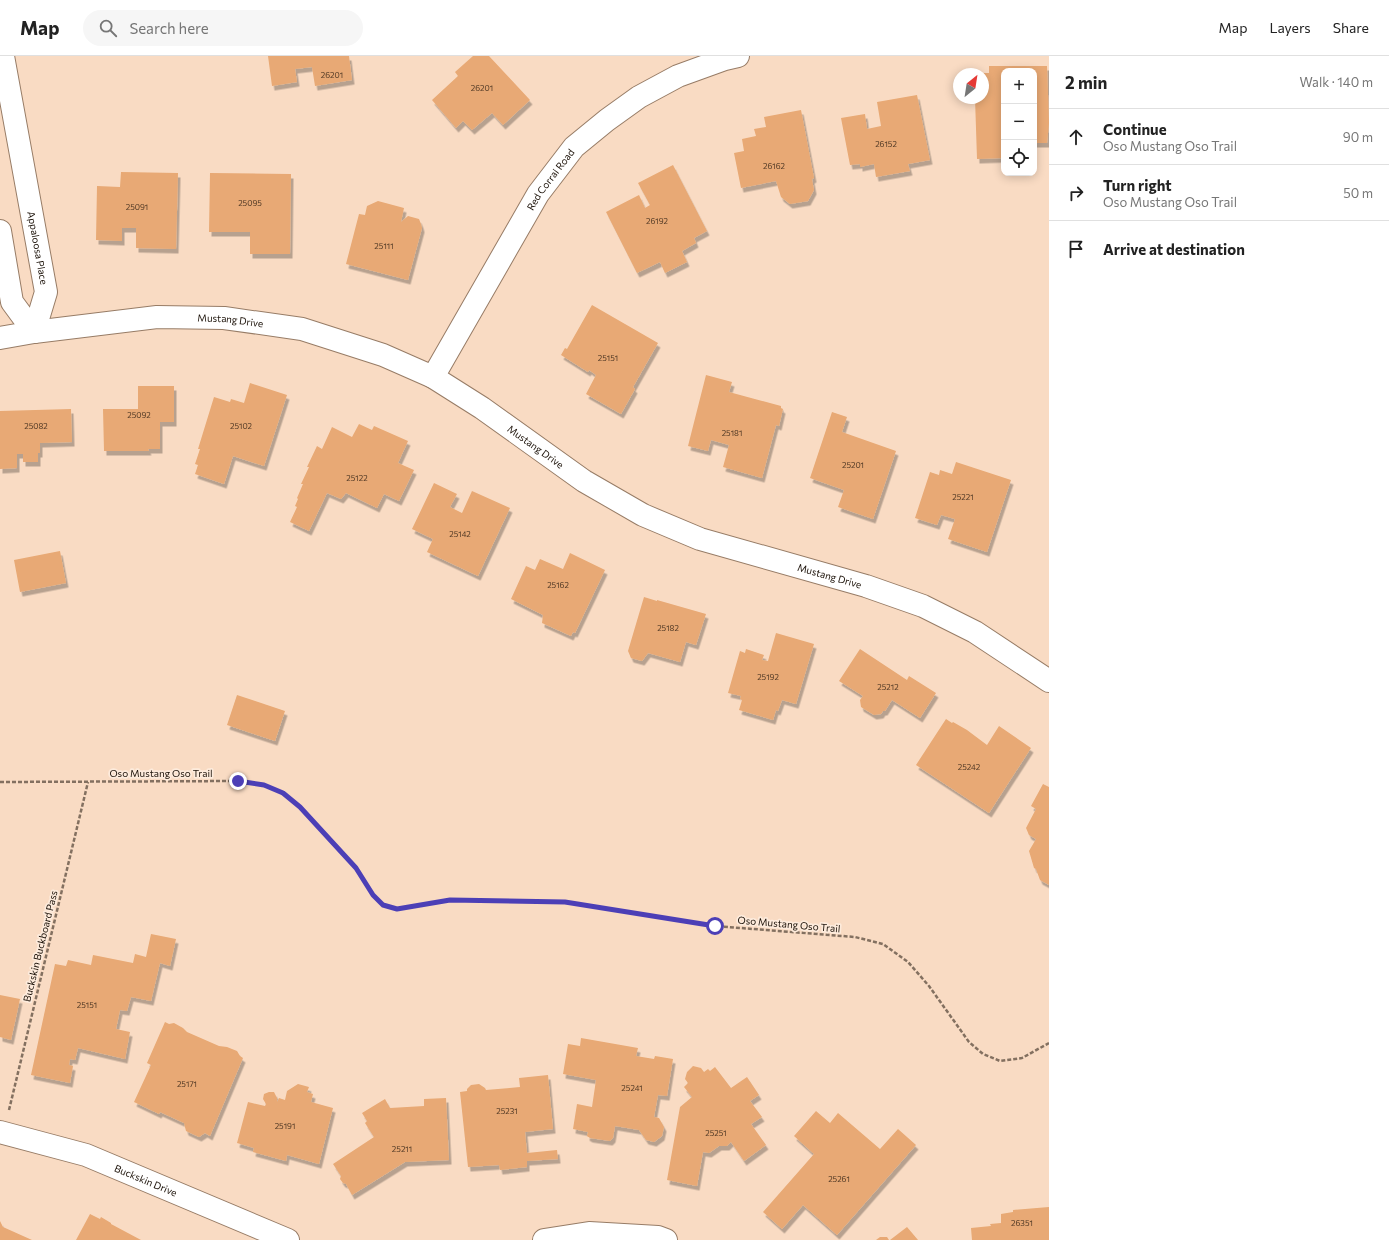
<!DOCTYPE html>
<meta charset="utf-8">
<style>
:root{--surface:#fff;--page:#f6f6f6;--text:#222;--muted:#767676;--line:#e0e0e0}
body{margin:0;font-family:Commissioner,sans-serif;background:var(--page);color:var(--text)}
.controls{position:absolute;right:12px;top:12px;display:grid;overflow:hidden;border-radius:8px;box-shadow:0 2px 10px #0003}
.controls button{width:36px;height:36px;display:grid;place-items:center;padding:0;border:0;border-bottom:1px solid var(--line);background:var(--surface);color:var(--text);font:20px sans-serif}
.compass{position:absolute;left:953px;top:12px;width:36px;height:36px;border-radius:50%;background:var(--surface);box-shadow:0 2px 10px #0003;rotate:30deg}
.stop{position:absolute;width:12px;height:12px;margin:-9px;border:3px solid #4c3fb6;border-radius:50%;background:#fff}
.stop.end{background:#4c3fb6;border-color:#fff;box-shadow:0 1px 4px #0008}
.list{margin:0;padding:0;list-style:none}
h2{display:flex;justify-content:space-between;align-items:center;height:52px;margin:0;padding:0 16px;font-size:17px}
h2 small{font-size:13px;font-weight:400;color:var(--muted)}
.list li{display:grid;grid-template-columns:26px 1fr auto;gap:12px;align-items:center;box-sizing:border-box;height:56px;padding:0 16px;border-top:1px solid var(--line)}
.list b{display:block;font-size:15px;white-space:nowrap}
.list p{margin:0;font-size:13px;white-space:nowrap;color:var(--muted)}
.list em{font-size:13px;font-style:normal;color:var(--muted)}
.icon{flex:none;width:22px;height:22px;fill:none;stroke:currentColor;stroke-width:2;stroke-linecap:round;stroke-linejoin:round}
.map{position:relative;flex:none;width:1049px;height:1184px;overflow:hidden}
header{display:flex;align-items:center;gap:24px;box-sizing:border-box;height:56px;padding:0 20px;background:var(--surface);border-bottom:1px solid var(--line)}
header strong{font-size:19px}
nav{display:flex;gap:22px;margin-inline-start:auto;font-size:14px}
.search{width:280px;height:36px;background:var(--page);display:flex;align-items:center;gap:10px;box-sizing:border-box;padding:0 14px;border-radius:22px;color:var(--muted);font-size:15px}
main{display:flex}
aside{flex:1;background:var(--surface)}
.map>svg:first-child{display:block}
</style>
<header>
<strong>Map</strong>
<div class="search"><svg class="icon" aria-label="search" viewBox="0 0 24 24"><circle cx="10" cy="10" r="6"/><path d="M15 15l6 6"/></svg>Search here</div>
<nav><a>Map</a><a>Layers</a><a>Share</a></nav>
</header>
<main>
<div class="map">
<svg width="1049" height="1184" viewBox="0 0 1049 1184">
<defs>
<filter id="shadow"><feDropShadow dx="2.5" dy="4.5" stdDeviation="0" flood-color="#0004"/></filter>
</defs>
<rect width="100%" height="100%" fill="#f9dbc3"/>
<!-- building -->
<g fill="#e8a974" filter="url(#shadow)">
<polygon points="268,0 349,0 352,24 315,30 312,11 295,13 297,26 272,30"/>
<polygon points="473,0 489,0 530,44 503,69 492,57 472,74 463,65 456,72 432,44 458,20 455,16"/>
<polygon points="989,10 1047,10 1049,67 1047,87 1034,87 1034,15 1004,15 1004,102 977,103 975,42 983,42 983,17 989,17"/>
<polygon points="917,39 930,104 908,108 910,115 876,121 874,108 860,111 860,108 850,109 841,62 865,58 867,73 881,70 877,46"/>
<polygon points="801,54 814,122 812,123 814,134 808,145 790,148 781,141 776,125 741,132 734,97 744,95 742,83 756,80 754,73 766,71 764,61"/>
<polygon points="673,109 707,175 694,182 696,187 682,195 687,206 665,217 660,206 637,217 606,156 639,139 645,152 650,149 638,127"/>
<polygon points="121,116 178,117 176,193 136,192 136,172 122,172 122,185 96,184 97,130 120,131"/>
<polygon points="210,117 291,118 290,198 250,198 250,176 209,176"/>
<polygon points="378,145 404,152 401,166 408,160 419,163 421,168 422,172 408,224 346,208 359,158 365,159 367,150"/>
<polygon points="592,249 658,287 633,331 635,333 621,358 586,338 596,319 589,314 588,316 561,299 565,292 567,293"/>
<polygon points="706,319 732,326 729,336 781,350 781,352 783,353 779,370 776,369 762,422 723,411 729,389 711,384 708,395 688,390"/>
<polygon points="250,327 287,339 264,410 233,400 224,428 195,418 198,409 195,408 200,393 198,393 214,341 230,346 231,343 244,347"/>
<polygon points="138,330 174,330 174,366 160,366 160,393 148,393 149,395 104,395 103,353 138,353"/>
<polygon points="71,353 72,386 40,387 40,397 38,397 38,406 23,406 23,398 17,398 17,412 0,413 0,355"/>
<polygon points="832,356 847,361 842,376 896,395 873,463 838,451 844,434 810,422"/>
<polygon points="359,368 372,374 374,370 408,385 398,407 414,414 399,445 384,438 377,452 346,437 341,443 327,437 309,475 290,466 297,451 295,450 298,443 297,442 303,428 301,428 309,411 307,411 317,390 322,393 332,371 352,381"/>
<polygon points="956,406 1011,424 987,496 948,483 955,463 941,459 937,469 915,462 930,416 939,419 940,414 952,418"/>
<polygon points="434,427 457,438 450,451 462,457 472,435 510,452 478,520 427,496 433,483 412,473"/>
<polygon points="60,495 66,527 20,536 14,504"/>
<polygon points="570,497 605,514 575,577 573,576 571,580 542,567 543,559 511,543 526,510 535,514 540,503 563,513"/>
<polygon points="644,541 657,545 657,544 706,558 696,589 686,586 680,606 648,597 642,605 631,602 628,595"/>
<polygon points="776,577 814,588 796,648 782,644 778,655 776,654 773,664 739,654 742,644 740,643 741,640 728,637 740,595 745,597 746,593 764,599 762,604 768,605"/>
<polygon points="860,593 907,624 909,620 936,637 920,662 892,644 885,655 883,655 881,658 874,659 861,651 860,644 863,640 839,625"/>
<polygon points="237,639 285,655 275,685 227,669"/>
<polygon points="946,663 952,667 953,666 967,674 987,689 999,670 1031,692 989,757 916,709"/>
<polygon points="1043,728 1049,731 1049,829 1040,824 1036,813 1034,812 1029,795 1036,783 1029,779 1026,772 1036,753 1031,750"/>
<polygon points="151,878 176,883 170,910 160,907 151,945 131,941 127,955 120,954 116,973 130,976 125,1003 78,992 75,1004 70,1003 69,1009 73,1010 70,1027 31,1019 55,908 66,910 68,904 91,909 93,899 133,907 135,898 146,901"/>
<polygon points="0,939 20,943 11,984 0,981"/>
<polygon points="165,966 169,968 174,967 183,972 187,976 219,990 227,991 237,995 240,1000 243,1002 210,1080 205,1077 199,1081 186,1075 184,1067 160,1056 159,1058 134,1046 151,1009 147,1007"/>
<polygon points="581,982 638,992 636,1000 654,1003 655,1000 673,1003 667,1040 658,1039 654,1061 659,1062 664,1071 662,1080 654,1086 646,1084 639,1074 615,1070 613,1082 610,1085 590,1082 587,1080 588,1076 573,1073 577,1048 592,1051 596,1024 563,1018 568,988 580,990"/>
<polygon points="693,1010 701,1012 704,1016 708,1013 710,1015 715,1011 731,1032 747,1021 759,1039 750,1045 762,1061 751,1068 766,1089 744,1105 731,1086 727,1090 719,1090 709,1097 703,1096 697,1130 667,1124 680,1051 692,1041 684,1031 688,1027 685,1023 687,1016"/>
<polygon points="548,1019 553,1073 525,1076 527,1097 557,1094 558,1103 527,1105 527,1111 500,1114 499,1109 468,1111 460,1036 467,1035 467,1033 471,1029 479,1028 485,1032 486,1034 520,1031 519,1022"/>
<polygon points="298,1028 309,1031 307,1036 313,1038 311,1046 333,1052 319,1108 287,1099 286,1105 253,1096 254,1092 237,1087 248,1046 265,1050 266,1048 263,1043 264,1038 269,1036 274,1036 277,1042 277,1046 279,1042 285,1044 287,1035"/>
<polygon points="446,1042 449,1104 405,1106 352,1139 346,1128 343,1127 340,1123 341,1120 333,1108 374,1081 365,1067 367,1065 362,1057 385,1043 390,1052 424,1050 424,1043"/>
<polygon points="816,1055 830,1067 838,1057 880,1093 898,1073 916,1089 837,1179 803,1149 782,1173 763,1156 814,1098 794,1080"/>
<polygon points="1049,1151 1049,1184 972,1184 971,1172 991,1170 990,1168 1001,1167 1001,1158 1013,1156 1013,1154"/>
<polygon points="90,1158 100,1163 101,1161 111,1167 111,1168 141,1184 76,1184"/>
<polygon points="0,1165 3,1171 32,1184 0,1184"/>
<polygon points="907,1171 918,1184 890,1184"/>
<polygon points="880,1181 887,1181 889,1184 876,1184"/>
</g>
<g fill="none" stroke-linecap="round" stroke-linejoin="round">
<!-- minor casing -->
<g stroke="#977c66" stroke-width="24">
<g id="minor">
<path id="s1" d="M 3,0 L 46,236 L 34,276"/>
<polyline points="0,175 12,246 34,276"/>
<path id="s2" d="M 0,282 L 34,276 L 157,261 L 224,262 L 302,273 L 383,299 L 433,321 L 482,352 L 584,425 L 643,459 L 700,483 L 866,530 L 923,550 L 975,576 L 1049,625"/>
<path id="s3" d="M 433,321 L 538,138 L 574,91 L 607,64 L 639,41 L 678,20 L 725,3 L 738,0"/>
<path id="s4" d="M 0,1076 L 86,1099 L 288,1184"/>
<polyline points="544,1184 589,1177 658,1181 666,1184"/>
</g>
</g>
<!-- path -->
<g stroke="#837060" stroke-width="2.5" stroke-dasharray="4 2" stroke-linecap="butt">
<polyline points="0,726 238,725 264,729 283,737 300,751 356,812 373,839 383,849 397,853 450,844 565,846 715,870 855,881 883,888 908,906 929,930 969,986 983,998 1000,1005 1022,1002 1049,987"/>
<polyline points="9,1054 88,726"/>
</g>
<!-- minor -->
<use href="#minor" stroke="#fff" stroke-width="22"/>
</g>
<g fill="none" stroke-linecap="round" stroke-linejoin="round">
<!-- route -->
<polyline stroke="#4c3fb6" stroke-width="5" points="238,725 264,729 283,737 300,751 356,812 373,839 383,849 397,853 450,844 565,846 715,870"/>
</g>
<g text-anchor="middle" stroke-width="3.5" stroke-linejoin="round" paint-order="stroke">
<!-- number labels -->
<g font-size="8" fill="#4f3824">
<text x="332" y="22">26201</text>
<text x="482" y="35">26201</text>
<text x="886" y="91">26152</text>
<text x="774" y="113">26162</text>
<text x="250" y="150">25095</text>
<text x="137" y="154">25091</text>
<text x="657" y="168">26192</text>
<text x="384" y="193">25111</text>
<text x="608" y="305">25151</text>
<text x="139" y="362">25092</text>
<text x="36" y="373">25082</text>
<text x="241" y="373">25102</text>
<text x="732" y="380">25181</text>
<text x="853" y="412">25201</text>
<text x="357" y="425">25122</text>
<text x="963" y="444">25221</text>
<text x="460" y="481">25142</text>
<text x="558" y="532">25162</text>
<text x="668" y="575">25182</text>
<text x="768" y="624">25192</text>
<text x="888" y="634">25212</text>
<text x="969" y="714">25242</text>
<text x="87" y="952">25151</text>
<text x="187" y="1031">25171</text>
<text x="632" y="1035">25241</text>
<text x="507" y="1058">25231</text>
<text x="285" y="1073">25191</text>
<text x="716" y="1080">25251</text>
<text x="402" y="1096">25211</text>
<text x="839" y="1126">25261</text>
<text x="1022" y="1170">26351</text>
</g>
<!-- street labels -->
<g font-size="10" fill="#1c1209" stroke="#fdebdc">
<text dy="4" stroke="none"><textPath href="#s3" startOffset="230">Red Corral Road</textPath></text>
<text dy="4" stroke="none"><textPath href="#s1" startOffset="195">Appaloosa Place</textPath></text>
<text dy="4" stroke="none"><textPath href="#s2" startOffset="232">Mustang Drive</textPath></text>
<text dy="4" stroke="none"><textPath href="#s2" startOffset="568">Mustang Drive</textPath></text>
<text dy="4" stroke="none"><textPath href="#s2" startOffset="892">Mustang Drive</textPath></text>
<text x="161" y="721">Oso Mustang Oso Trail</text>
<text transform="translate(789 868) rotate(5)" y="4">Oso Mustang Oso Trail</text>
<text transform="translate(40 890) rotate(-76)" y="4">Buckskin Buckboard Pass</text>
<text dy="4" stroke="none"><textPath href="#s4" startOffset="154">Buckskin Drive</textPath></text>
</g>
</g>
</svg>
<div class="controls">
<button>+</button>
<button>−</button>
<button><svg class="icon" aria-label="locate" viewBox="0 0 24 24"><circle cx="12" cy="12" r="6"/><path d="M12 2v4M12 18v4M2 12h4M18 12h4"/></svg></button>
</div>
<svg class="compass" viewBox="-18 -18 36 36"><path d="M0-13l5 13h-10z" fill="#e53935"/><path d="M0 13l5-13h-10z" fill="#767676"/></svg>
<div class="stop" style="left:715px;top:870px"></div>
<div class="stop end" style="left:238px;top:725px"></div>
</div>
<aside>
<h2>2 min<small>Walk · 140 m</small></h2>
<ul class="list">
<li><svg class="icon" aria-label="ahead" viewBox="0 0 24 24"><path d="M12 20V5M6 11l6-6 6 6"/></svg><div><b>Continue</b><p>Oso Mustang Oso Trail</p></div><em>90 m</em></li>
<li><svg class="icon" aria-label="right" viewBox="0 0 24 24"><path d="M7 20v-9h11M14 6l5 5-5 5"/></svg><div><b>Turn right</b><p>Oso Mustang Oso Trail</p></div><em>50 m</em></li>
<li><svg class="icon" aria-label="arrive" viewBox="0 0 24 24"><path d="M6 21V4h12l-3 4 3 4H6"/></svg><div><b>Arrive at destination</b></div></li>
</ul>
</aside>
</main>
